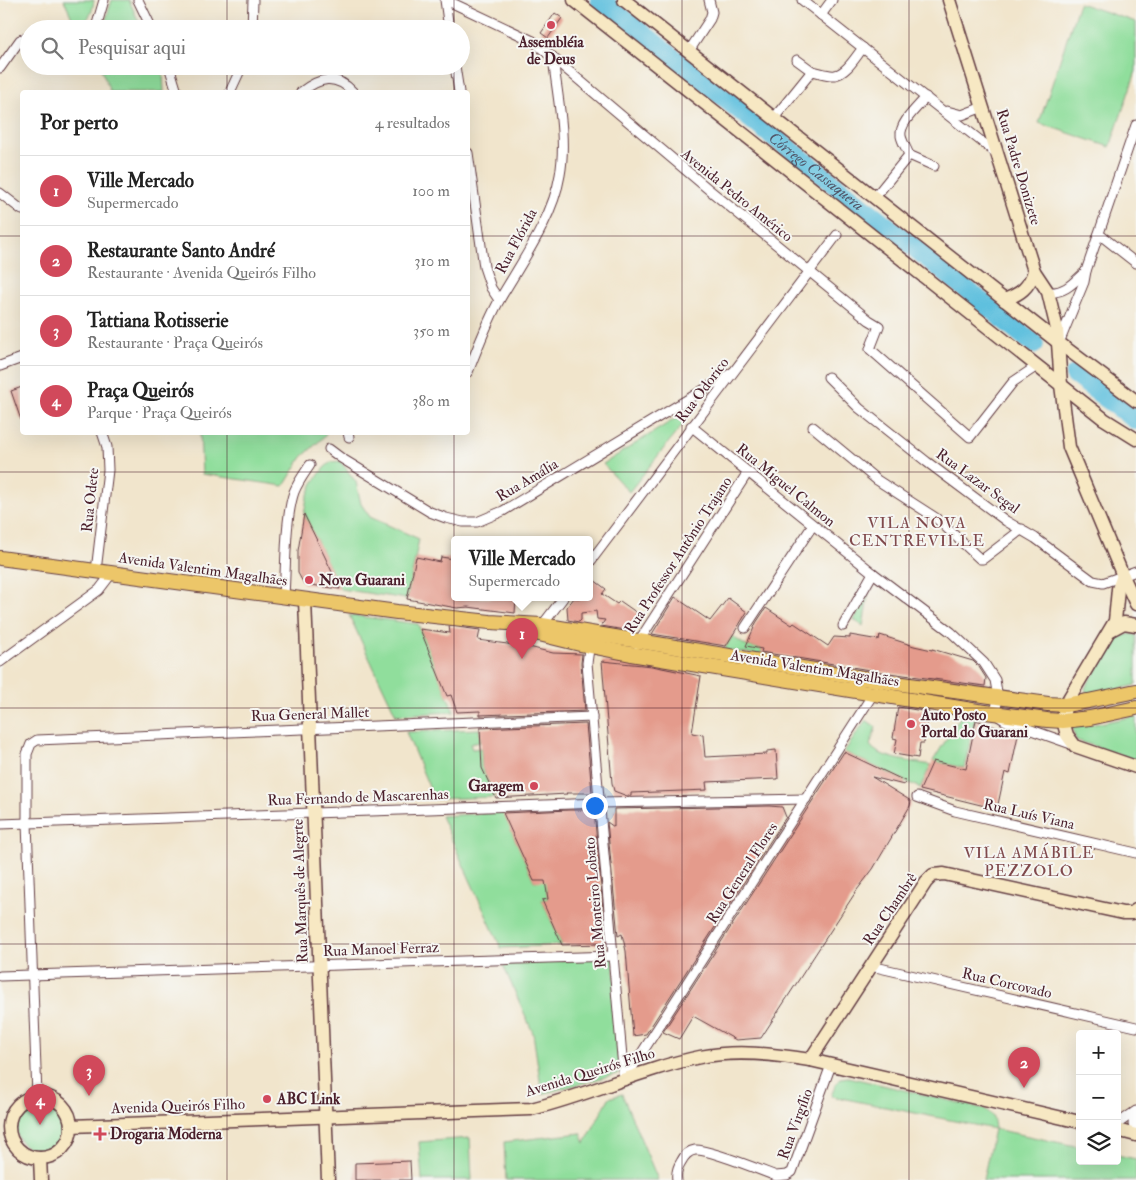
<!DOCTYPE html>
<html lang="pt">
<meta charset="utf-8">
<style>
:root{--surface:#fff;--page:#f2f2f2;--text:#222;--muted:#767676;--line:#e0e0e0;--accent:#d1495b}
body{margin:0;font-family:"IM FELL Double Pica",serif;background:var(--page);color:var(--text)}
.controls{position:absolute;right:15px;bottom:15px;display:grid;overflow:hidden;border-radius:5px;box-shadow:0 5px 20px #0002}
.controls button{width:45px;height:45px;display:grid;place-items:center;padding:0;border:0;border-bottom:1px solid var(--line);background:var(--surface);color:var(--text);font:25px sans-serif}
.you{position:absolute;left:594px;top:805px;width:18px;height:18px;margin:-12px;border:4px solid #fff;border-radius:50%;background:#1a73e8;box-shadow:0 0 0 8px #1a73e833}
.badge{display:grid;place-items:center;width:32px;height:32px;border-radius:50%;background:var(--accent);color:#fff;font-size:16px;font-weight:700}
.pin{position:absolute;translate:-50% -41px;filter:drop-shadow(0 1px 2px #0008)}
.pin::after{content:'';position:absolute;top:26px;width:18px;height:15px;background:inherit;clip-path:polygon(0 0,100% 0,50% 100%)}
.popup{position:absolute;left:451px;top:536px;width:142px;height:65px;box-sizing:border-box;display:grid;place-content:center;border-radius:5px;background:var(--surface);filter:drop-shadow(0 1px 4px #0005);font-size:16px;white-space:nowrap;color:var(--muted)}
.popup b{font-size:19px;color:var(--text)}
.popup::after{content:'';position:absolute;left:50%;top:100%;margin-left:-10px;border:10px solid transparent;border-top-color:var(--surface)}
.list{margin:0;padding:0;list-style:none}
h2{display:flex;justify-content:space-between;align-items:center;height:65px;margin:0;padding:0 20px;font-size:21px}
h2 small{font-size:16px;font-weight:400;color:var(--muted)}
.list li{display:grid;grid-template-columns:32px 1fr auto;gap:15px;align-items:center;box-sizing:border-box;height:70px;padding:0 20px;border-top:1px solid var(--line)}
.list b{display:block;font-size:19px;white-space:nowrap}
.list p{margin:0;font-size:16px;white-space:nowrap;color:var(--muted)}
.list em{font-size:16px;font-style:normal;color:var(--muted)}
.icon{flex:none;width:28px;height:28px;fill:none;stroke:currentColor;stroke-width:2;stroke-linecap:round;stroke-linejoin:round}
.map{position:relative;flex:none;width:1136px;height:1180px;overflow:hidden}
.search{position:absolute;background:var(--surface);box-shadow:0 5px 20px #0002;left:20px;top:20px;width:450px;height:55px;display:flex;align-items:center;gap:12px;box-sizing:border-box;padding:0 18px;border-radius:28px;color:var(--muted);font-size:19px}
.panel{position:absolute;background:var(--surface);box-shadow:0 5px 20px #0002;left:20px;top:90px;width:450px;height:345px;border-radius:5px}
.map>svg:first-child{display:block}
</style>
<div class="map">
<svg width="1136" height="1180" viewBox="0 0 1136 1180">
<rect width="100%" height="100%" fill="#f6f6f2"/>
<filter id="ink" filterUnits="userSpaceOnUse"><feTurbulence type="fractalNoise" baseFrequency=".02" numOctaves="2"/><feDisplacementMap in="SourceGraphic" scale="10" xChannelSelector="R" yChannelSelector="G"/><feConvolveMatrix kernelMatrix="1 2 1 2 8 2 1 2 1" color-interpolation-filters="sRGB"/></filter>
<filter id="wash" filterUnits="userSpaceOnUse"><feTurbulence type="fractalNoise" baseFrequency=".0096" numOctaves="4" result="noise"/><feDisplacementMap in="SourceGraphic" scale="20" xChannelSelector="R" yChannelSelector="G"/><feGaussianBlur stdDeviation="1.12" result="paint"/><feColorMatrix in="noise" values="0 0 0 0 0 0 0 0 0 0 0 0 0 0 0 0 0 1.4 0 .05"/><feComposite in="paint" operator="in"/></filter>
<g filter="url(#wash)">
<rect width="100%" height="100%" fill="#f1e5cc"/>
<!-- green -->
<g fill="#90de9c" stroke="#6d7e64">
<path d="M 64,0 L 94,0 C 92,13 90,22 75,25 Z"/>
<polygon points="112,0 129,0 142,29 103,29"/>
<polygon points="1079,3 1136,22 1136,71 1110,147 1039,123"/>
<polygon points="100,66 159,66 163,75 164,92 110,92"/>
<polygon points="700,403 629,492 603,464"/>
<polygon points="325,432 326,435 302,457 284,486 202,474 200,433"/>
<polygon points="340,461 356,482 361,504 370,517 419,539 407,599 340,589 304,514 307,497 313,483 324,468 331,462"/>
<polygon points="869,591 863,626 854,620"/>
<polygon points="349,615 418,624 454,712 396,715"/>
<polygon points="1130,634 1136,635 1136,685 1090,696 1087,694 1085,688 1114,641 1122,636"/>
<polygon points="732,636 746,646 762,649 761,655 724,650"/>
<polygon points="962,714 976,717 964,768 933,761"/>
<polygon points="1136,716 1136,760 1076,740 1071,725 1090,725"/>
<path d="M 866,720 L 876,727 L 870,745 C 878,759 916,762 931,765 L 920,788 L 844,752 Z"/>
<polygon points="480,729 480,742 470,744 472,749 481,748 482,768 496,797 434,799 406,732"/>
<polygon points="503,812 534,881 569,878 546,885 548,899 542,900 562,945 501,948 441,816"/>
<polygon points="613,956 624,1072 542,1094 533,1033 503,965"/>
<path d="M 848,1077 L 985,1109 C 993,1115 994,1119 995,1129 L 1080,1147 L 1080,1161 L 1117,1161 L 1117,1155 L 1136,1159 L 1136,1180 L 983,1180 L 994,1129 L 831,1096 L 836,1084 L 841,1078 Z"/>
<polygon points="622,1094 658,1180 506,1180 504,1142 581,1133 585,1143 609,1098"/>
<circle cx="40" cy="1127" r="24"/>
<polygon points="470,1138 472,1180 422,1180 419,1142"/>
</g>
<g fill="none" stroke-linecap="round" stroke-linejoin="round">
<!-- river -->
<g stroke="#5fc0de" stroke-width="20">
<path id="s1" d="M 600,0 L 925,256 L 1034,344"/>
<polyline points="1075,375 1136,420"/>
</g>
</g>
<g id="blocks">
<!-- building -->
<g fill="#e49b8c">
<polygon points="555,13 562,18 548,38 541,33"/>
<polygon points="22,387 22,419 21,420 11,391"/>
<polygon points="304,514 325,557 340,589 304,584 298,573 298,551"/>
<polygon points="416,557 440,562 441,557 454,559 453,568 454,568 454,598 516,598 515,613 468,607 457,608 407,599"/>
<polygon points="590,577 606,589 602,594 617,604 620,601 643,617 632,631 601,626 605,620 597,619 596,611 581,613 581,620 579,622 568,620 567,607 574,598 590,598"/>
<polygon points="675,597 710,621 728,598 747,612 726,646 652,634"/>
<polygon points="766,608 792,625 794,623 828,646 834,637 850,638 850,635 879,640 880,635 914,646 932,650 932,649 973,661 979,667 986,678 985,686 882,672 761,652 762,649 746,646 756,623"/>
<polygon points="449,626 480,630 478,640 529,647 553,653 582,654 581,663 585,711 480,715 480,711 457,712 451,695 447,696 420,629 450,633"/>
<polygon points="602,661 652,666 701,676 692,733 703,735 705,757 767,754 767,751 776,750 778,779 706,782 707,790 631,793 631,796 627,796 614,791 612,783"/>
<polygon points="898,707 929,712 924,743 920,743 918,758 894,754 897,739 893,738"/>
<polygon points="976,720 1018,735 1010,774 1005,772 997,809 920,790 933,761 966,769"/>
<polygon points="586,724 592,793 566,793 567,794 496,798 482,768 480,728"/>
<polygon points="844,752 905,781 904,785 872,777 911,801 910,806 873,869 857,890 761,1038 736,1040 693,1016 679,1039 663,1032"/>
<polygon points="769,806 782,807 786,817 646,1034 633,1036 626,951 622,934 618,936 607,822 614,827 614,809"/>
<polygon points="569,810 594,810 606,942 603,944 562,945 542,900 548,899 545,881 534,881 503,813"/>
<polygon points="410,1161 411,1180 355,1180 355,1163"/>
</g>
</g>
</g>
<g filter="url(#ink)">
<use href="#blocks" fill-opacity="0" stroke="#633d43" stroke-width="1"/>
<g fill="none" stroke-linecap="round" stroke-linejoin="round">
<!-- street casing -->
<g stroke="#633d43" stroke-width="11">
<g id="street">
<polyline points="138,0 152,29"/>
<polyline points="445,0 449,29"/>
<polyline points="446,0 533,41 707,188 869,320 879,326 870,349 970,437 1013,382 1037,366"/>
<polyline points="802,0 996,153"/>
<polyline points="821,15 832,0"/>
<polyline points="93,29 97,24 104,0"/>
<polyline points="252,29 253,0"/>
<polyline points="689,51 710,19 712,12 709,0"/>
<polyline points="797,60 812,71"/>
<polyline points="169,66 177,92"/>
<polyline points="455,66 459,92"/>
<polyline points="0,68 20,40 29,36"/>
<polyline points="230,92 242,66"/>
<path d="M 301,92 C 319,78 335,73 353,92"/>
<polyline points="947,111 962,115 983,107"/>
<path d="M 774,118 L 812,71 C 819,72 828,76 835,75 C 847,73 856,56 863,48"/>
<polyline points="468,153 484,267 491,288 499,300"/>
<polyline points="909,155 934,166"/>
<polyline points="0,193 22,210"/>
<path d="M 875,197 L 909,155 C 907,149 902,142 901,136 C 899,123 918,107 926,97"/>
<polyline points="1099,234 1136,263"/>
<path d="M 1048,292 C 1065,294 1075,281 1086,271"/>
<polyline points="1059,343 1084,282 1086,271 1136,125"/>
<polyline points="0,366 22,358"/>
<path d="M 468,372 C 478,347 487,322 500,299 C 522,261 553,218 560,175 C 567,137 557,95 553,57"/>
<polyline points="828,377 859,408 927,462 1006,521 1035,538 1093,581 1103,583 1136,571"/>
<polyline points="691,426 873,573 951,632 984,663 995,680 998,698 995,714 1006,721 1074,745"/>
<polyline points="813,427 877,480 936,518 980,559 983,559 1022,529"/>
<polyline points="348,432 349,437"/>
<polyline points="329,449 341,458 430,512 446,518 463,522 477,522 503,511 733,372"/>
<polyline points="590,562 837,235"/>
<polyline points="96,571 108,470 107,447 102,432"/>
<path d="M 284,596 C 286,567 285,518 294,492 C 298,482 304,474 310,465"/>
<polyline points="843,626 873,573"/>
<polyline points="540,628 563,598"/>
<polyline points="745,628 813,525"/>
<polyline points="590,642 587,663 624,1079"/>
<polyline points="637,644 748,472"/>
<polyline points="0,662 99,590 112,573"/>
<polyline points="917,797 955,811 1136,853"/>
<polyline points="0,824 600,803 806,799"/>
<polyline points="871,966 1136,1027"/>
<polyline points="0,976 613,956"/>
<polyline points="625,1079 875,691"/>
<polyline points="37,1096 27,823 27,754 31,744 37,740 592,717"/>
<polyline points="1135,1112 1133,1124 1136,1133"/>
<polyline points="1117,1124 1136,1111"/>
<path d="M 677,1180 C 676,1173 677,1168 681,1162 C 684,1156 688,1151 695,1150 C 709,1149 760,1170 776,1176 L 787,1175 L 792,1172 L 831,1065"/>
</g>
</g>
<!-- secondary casing -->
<g stroke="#633d43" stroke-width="15">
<g id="secondary">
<polyline points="574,0 1061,385 1104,419 1136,439"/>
<polyline points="624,0 1059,343 1136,401"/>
<polyline points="949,0 1034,271 1048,292 1057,329 1061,385 1069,447 1123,576 1136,604"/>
<path d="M 1004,300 C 1020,294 1029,288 1034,271"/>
<polyline points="1123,576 1118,589 1115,621 1065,705 1063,721 1067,735 1075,746 1136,767"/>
<polyline points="305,600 328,1180"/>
<polyline points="1111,630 1124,623 1136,625"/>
<polyline points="810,1060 926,882 933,875 944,874 1123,913 1132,913 1136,910"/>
<circle cx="40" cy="1127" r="31"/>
<path d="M 71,1126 L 531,1109 C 589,1095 642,1069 700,1057 C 736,1050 774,1054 810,1060 L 1080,1122"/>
<polyline points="1117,1130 1136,1135"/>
<polyline points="40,1158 41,1180"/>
</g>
</g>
<!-- primary casing -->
<g stroke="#633d43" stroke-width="16">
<g id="primary">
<polyline points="0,558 397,612 490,622 542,625 881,681 1048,704 1065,705 1088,701 1136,691"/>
<polyline points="527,631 580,644 631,654 978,711 1047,720 1063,721 1090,718 1136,708"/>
</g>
</g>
<!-- street -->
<use href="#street" stroke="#fff" stroke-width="9"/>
<!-- secondary -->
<use href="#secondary" stroke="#f7e8c3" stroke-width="12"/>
<!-- primary -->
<use href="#primary" stroke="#ecc669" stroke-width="14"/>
</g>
</g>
<!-- grid -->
<path fill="none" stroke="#4a1f2b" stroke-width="1" stroke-opacity="0.55" d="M 227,0 L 227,29M 454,0 L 454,29M 682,0 L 682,1180M 909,0 L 909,1180M 227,66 L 227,92M 454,66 L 454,92M 0,236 L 22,236M 468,236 L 1136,236M 227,432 L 227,1180M 454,432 L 454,1180M 0,472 L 1136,472M 0,708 L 1136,708M 0,944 L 1136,944"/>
<!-- markers -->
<g fill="#d1495b" stroke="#f6f6f2" stroke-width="2">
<circle cx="551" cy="25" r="5"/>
<circle cx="309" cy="580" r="5"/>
<circle cx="911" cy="724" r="5"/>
<circle cx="534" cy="786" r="5"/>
<circle cx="267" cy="1099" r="5"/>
<path d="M97.5 1126.5h5v5h5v5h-5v5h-5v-5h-5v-5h5z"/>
</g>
<g text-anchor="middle" stroke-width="4" stroke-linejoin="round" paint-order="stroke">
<!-- poi labels -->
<g font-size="15" font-weight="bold" fill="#4a1f2b" stroke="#f6f6f2" text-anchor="start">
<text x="551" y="47" text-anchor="middle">Assembléia<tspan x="551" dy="17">de Deus</tspan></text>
<text x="319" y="585">Nova Guarani</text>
<text x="921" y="720">Auto Posto<tspan x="921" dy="17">Portal do Guarani</tspan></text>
<text x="524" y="791" text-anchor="end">Garagem</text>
<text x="277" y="1104">ABC Link</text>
<text x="110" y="1139">Drogaria Moderna</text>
</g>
<!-- street labels -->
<g font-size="15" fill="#4a1f2b" stroke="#f6f6f2">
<text transform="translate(1019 167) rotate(73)" y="5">Rua Padre Donizete</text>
<text transform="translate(737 195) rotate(39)" y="5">Avenida Pedro Américo</text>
<text transform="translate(516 241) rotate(-62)" y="5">Rua Flórida</text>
<text transform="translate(702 390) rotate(-53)" y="5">Rua Odorico</text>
<text transform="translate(527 480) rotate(-31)" y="5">Rua Amália</text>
<text transform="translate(978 481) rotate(36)" y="5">Rua Lazar Segal</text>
<text transform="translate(786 485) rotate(39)" y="5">Rua Miguel Calmon</text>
<text transform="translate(90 500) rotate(-84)" y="5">Rua Odete</text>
<text transform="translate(678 555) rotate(-57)" y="5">Rua Professor Antônio Trajano</text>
<text transform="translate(203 569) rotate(8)" y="5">Avenida Valentim Magalhães</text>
<text transform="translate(815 668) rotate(9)" y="5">Avenida Valentim Magalhães</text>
<text transform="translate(310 714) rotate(-2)" y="5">Rua General Mallet</text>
<text transform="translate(358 797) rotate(-2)" y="5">Rua Fernando de Mascarenhas</text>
<text transform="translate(1029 814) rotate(13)" y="5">Rua Luís Viana</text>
<text transform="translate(742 873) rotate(-57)" y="5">Rua General Flores</text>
<text transform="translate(300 891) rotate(-92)" y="5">Rua Marquês de Alegrte</text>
<text transform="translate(595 903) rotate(-95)" y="5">Rua Monteiro Lobato</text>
<text transform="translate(890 909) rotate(-56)" y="5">Rua Chambrê</text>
<text transform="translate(381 949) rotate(-2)" y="5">Rua Manoel Ferraz</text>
<text transform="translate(1007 983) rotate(13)" y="5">Rua Corcovado</text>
<text transform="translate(590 1072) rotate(-17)" y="5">Avenida Queirós Filho</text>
<text transform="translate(178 1106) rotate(-2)" y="5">Avenida Queirós Filho</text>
<text transform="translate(795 1124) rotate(-70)" y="5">Rua Virgílio</text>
</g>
<!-- water labels -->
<g font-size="16" font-style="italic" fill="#51576a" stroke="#f6f6f2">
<text dy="6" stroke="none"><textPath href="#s1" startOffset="276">Córrego Cassaquera</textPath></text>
</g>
<!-- neighbourhood labels -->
<g font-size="16" letter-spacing="1" fill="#804a4d" stroke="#f6f6f2">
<text x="917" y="528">VILA NOVA<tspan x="917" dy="18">CENTREVILLE</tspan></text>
<text x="1029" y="858">VILA AMÁBILE<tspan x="1029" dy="18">PEZZOLO</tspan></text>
</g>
</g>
</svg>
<div class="controls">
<button>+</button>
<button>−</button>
<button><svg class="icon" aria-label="layers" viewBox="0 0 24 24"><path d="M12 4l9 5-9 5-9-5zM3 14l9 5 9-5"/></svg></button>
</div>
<div class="you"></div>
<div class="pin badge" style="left:522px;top:659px">1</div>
<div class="popup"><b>Ville Mercado</b>Supermercado</div>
<div class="pin badge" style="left:1024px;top:1088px">2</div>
<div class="pin badge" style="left:89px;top:1096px">3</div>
<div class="pin badge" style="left:40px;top:1125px">4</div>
<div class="search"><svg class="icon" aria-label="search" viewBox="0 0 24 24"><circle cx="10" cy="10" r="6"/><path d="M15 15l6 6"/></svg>Pesquisar aqui</div>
<section class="panel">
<h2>Por perto<small>4 resultados</small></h2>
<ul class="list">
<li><span class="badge">1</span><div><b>Ville Mercado</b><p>Supermercado</p></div><em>100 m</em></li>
<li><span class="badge">2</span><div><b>Restaurante Santo André</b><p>Restaurante · Avenida Queirós Filho</p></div><em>310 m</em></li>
<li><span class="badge">3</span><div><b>Tattiana Rotisserie</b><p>Restaurante · Praça Queirós</p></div><em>350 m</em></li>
<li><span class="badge">4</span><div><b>Praça Queirós</b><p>Parque · Praça Queirós</p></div><em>380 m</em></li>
</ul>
</section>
</div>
